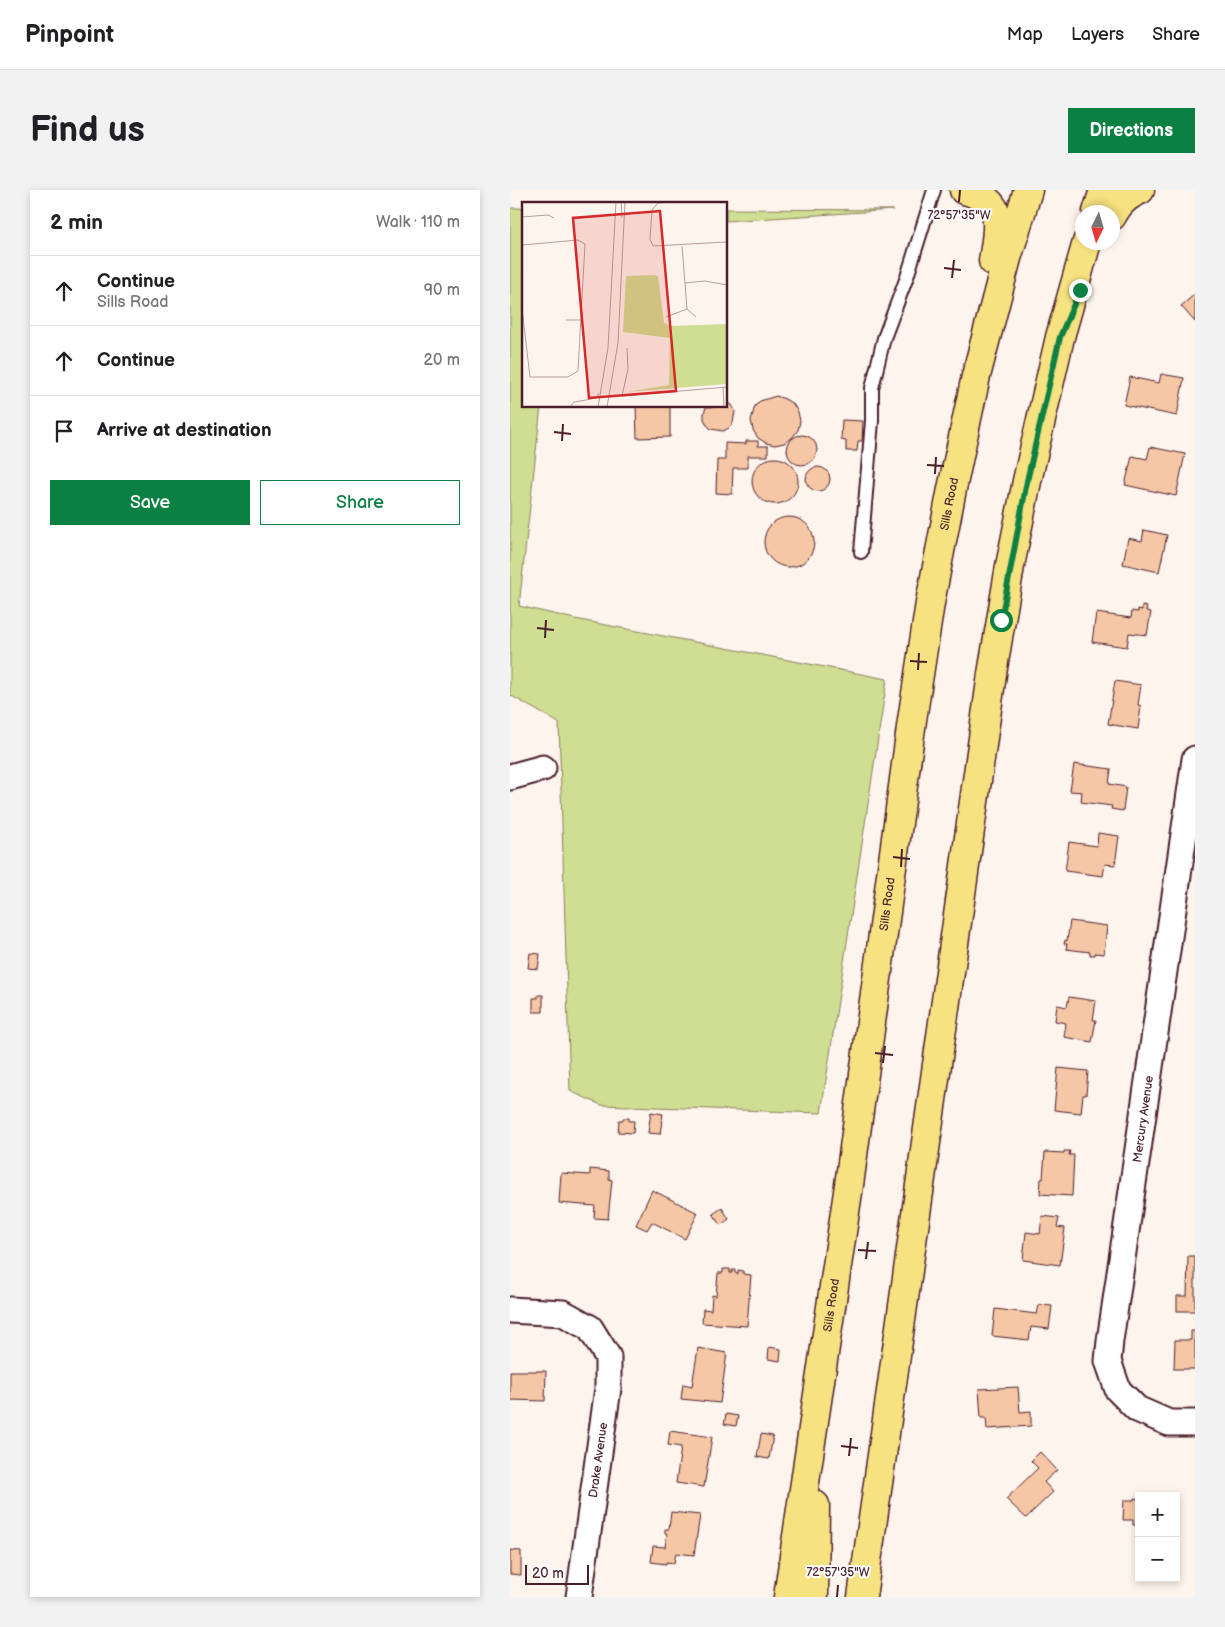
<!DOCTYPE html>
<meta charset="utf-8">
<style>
:root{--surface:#fff;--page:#f2f2f2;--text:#202124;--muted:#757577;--line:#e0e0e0;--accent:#0b8043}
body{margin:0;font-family:"Balsamiq Sans",sans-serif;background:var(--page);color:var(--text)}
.controls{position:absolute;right:15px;bottom:15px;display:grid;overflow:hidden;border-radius:0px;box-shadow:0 2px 8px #0003}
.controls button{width:45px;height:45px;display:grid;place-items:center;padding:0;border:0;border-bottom:1px solid var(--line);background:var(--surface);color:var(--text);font:25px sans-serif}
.compass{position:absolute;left:565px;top:15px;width:45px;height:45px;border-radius:50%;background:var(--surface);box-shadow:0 2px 8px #0003;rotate:185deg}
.scale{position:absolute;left:15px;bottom:12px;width:64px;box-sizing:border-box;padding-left:5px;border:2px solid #4a1f2b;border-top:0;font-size:14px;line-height:18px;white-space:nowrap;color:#4a1f2b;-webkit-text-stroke:4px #fff;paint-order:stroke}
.stop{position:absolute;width:15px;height:15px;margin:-11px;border:4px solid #0b8043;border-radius:50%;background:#fff}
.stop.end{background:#0b8043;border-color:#fff;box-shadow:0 1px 5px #0008}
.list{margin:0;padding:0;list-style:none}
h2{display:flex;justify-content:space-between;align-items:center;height:65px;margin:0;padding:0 20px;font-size:21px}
h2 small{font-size:16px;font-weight:400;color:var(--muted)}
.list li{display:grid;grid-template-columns:32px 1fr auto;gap:15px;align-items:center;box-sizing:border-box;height:70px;padding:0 20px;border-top:1px solid var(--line)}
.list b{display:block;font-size:19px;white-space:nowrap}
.list p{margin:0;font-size:16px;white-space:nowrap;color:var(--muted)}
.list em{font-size:16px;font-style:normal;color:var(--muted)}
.actions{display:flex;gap:10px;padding:15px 20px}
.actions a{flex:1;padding:11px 0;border:1px solid var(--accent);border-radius:0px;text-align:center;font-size:18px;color:var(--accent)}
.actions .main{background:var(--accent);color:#fff}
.icon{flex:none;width:28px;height:28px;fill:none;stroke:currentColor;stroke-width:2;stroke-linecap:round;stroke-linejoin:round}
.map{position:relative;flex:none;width:685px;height:1407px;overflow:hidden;border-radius:0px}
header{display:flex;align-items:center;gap:30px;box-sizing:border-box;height:70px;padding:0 25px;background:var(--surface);border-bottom:1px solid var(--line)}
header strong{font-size:24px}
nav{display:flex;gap:28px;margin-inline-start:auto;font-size:18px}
.intro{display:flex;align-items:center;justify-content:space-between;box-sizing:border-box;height:120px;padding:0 30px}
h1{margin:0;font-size:35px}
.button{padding:12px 22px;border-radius:0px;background:var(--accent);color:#fff;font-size:18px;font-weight:700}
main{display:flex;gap:30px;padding:0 30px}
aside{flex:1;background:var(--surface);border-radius:0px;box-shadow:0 2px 8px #0003}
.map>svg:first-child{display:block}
</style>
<header>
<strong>Pinpoint</strong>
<nav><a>Map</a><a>Layers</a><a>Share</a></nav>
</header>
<div class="intro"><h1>Find us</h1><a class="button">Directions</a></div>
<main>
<aside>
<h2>2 min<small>Walk · 110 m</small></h2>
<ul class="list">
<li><svg class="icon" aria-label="ahead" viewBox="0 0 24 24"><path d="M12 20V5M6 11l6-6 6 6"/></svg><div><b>Continue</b><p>Sills Road</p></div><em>90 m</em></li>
<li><svg class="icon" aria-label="ahead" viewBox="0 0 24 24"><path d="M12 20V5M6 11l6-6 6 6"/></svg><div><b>Continue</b></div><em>20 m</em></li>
<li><svg class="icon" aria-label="arrive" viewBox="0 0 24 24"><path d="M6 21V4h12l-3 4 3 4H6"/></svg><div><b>Arrive at destination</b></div></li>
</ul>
<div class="actions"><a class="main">Save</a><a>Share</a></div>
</aside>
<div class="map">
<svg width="685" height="1407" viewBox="0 0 685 1407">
<rect width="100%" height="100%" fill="#fdf4ed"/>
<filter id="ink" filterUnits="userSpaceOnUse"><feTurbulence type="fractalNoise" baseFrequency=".02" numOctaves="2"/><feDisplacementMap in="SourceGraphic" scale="10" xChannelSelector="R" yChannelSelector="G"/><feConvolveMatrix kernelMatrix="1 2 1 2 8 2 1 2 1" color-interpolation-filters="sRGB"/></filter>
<g filter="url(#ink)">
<!-- green -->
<g fill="#cfde92" stroke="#8c7e5e">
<polygon points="0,18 14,18 14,216 31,216 9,416 65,429 377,489 311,923 91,915 60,901 49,533 0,505"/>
<polygon points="216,19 383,20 216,31"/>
</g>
<!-- building -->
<g fill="#f6c7a6" stroke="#4a1f2b">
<polygon points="685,104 685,132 671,116"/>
<polygon points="651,184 674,188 667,226 614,215 620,187 649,193"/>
<polygon points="266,206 275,209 283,214 288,222 290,231 288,240 282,248 274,253 265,255 256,253 248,248 243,240 241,230 245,216 250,211"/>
<polygon points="216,211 222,215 225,221 223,233 219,238 213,241 201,239 197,235 194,229 194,223 196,217 216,216"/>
<polygon points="126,216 160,216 160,247 127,248"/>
<polygon points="332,230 353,231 352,251 348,251 347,261 336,261 336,251 331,250"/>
<circle cx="292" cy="260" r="15"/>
<polygon points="236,251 248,251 248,256 258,256 258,266 238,266 238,278 223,278 222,304 206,303 207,270 215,270 215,253 236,254"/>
<polygon points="640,257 675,264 666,306 615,295 622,266 637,269"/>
<circle cx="265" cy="291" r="23"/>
<circle cx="308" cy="289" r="12"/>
<circle cx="279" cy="352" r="25"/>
<polygon points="634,340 657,345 649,382 613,374 618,348 632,351"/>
<polygon points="632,416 637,417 636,421 641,422 637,445 619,443 617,457 582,452 586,423 621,428 622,421 628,422 628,419 632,420"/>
<polygon points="605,491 631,495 628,515 631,516 628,539 598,534"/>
<polygon points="564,574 601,579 599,594 616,597 613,621 601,619 602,616 571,612 572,602 560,601"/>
<polygon points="588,643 609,646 605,675 595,674 593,686 555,681 559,652 587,656"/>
<polygon points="560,731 597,736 594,764 585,763 585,765 580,765 580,762 556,759 557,754 554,754 555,750 557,751"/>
<polygon points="20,763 30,764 28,779 18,778"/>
<polygon points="28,805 33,805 33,822 23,822 23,808 28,808"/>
<polygon points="559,807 586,811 583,830 586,830 582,852 554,847 556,833 545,831 547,815 557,817"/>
<polygon points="548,878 578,881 576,905 573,905 571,923 544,920"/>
<polygon points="141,922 153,924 150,944 138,943"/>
<polygon points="113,928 119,928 119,931 124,931 123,943 108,942 109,930 113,930"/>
<polygon points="554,961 560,961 559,965 564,965 562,1006 530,1004 531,989 533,989 535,962 554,963"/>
<polygon points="80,979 99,981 99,989 102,990 98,1029 84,1028 85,1016 49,1013 51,983 80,985"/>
<polygon points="142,1000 188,1023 175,1049 142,1032 137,1040 126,1035"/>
<polygon points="212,1018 219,1029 211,1035 203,1024"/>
<polygon points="532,1026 549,1028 547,1037 555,1038 550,1075 513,1070 516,1042 530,1044"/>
<polygon points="678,1066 685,1066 685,1121 667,1121 667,1106 677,1106"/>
<polygon points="213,1079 220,1079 220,1083 222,1083 222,1080 225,1080 225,1083 228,1084 228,1080 233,1081 233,1084 241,1085 237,1136 192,1133 193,1119 201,1120 202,1105 206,1106 208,1083 213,1083"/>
<polygon points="529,1115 542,1116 539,1139 521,1137 519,1150 482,1146 485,1119 527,1124"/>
<polygon points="681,1141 685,1141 685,1179 664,1179 665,1150 681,1150"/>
<polygon points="259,1157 271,1159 270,1171 258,1169"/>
<polygon points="188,1158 217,1163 210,1213 171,1209 173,1194 182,1196"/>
<polygon points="0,1181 36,1181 35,1211 0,1210"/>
<polygon points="508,1197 510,1222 521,1221 521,1236 477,1239 476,1228 471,1228 469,1199"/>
<polygon points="216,1224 228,1226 226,1236 214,1234"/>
<polygon points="160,1241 202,1247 194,1297 166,1293 171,1257 158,1255"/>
<polygon points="251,1244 263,1246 259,1269 247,1267"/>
<polygon points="530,1262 547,1280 534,1292 543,1302 516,1328 496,1309 528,1278 521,1271"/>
<polygon points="624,1308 629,1309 629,1335 623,1335 623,1330 613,1330 614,1310 624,1310"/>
<polygon points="161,1322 190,1325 184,1365 166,1363 164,1373 156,1372 156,1374 141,1372 143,1356 155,1357 157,1344 155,1343 155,1339 159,1339"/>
<polygon points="0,1360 11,1361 11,1385 0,1384"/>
</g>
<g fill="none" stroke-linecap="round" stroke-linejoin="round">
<!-- lane casing -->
<g stroke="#4a1f2b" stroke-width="16">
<polyline id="lane" points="351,362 362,231 362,198 374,148 397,87 424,0"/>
</g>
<!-- street casing -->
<g stroke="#4a1f2b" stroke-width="29">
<g id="street">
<polyline points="685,569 600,1151 598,1171 608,1200 627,1219 659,1233 685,1233"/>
<polyline points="0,587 33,578"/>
<polyline points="0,1120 53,1123 80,1138 98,1167 98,1198 69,1407"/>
</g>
</g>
<!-- primary casing -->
<g stroke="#4a1f2b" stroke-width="31">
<g id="primary">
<path d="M 454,0 C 497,11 488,35 483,71"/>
<polyline points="587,22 594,0"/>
<path d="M 602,26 C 609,13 616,6 630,0"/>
<path id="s1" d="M 278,1407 L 339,995 L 402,530 L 420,413 L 442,299 L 466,186 L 497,68 L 518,0"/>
<polyline points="304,1407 305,1315"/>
<polyline points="352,1407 482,484 500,376 517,291 550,147 577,52"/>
</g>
</g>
<!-- lane -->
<use href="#lane" stroke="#fff" stroke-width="12"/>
<!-- street -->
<use href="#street" stroke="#fff" stroke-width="25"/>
<!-- primary -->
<use href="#primary" stroke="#f7e281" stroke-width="28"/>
</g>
</g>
<g fill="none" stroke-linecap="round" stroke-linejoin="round" filter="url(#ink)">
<!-- route -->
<polyline stroke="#0b8043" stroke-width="6" points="491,430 517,291 550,147 570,100"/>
</g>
<!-- ticks -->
<path fill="none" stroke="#4a1f2b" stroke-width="2" d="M 449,12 L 450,0M 434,78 L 451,80M 442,88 L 444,70M 44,242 L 61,244M 52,251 L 53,234M 417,275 L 434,276M 425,284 L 426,267M 27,438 L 44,440M 35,448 L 36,430M 400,471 L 417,472M 408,480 L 409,463M 383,667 L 400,669M 391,677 L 392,659M 365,863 L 383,865M 373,873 L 375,856M 348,1060 L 366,1061M 356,1069 L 358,1052M 331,1256 L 348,1258M 339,1266 L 341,1248M 327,1407 L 328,1395"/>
<g text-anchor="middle" stroke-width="4" stroke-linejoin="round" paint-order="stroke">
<!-- street labels -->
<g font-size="12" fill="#4a1f2b" stroke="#fff">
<text dy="4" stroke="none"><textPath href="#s1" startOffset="1105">Sills Road</textPath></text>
<text dy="4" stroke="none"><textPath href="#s1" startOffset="700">Sills Road</textPath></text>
<text transform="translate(633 929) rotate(-82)" y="4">Mercury Avenue</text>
<text dy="4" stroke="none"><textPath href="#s1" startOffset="295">Sills Road</textPath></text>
<text transform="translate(88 1270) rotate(-82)" y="4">Drake Avenue</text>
</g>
</g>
<!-- overview -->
<g transform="translate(12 12)">
<rect width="205" height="205" fill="#fdf4ed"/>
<path d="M 132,73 L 136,74 L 142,121 L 149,124 L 205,122 L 205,182 L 105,190 L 147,183 L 148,136 L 101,130 L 104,74 Z" fill="#cfde92"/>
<path fill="none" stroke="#b59f9f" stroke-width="1" d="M 99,0 L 100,16M 150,0 L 136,1 L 130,8 L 128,37 L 131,44 L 205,40M 0,15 L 26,13 L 32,16M 0,43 L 56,38 L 63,42 L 56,169 L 46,175 L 8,175 L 0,107M 160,44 L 165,107 L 174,115M 163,81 L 183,79 L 205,83M 144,115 L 165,107M 44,118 L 60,118M 105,146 L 106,167 L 100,194 L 205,185M 201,185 L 202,205M 64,198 L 74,196 L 77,191M 48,205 L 52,200 L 64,198M 76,205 L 86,146 L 94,0M 85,205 L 96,141 L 103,0"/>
<path fill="#d62828" fill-opacity="0.15" stroke="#d62828" stroke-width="2.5" d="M 138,9 L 154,189 L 67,196 L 51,16 Z"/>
<rect width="205" height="205" fill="none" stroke="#4a1f2b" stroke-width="2.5"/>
</g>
<g font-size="12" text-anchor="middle" fill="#4a1f2b" stroke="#fff" stroke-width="4" stroke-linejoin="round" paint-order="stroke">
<text x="449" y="29">72°57'35"W</text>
<text x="328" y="1386">72°57'35"W</text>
</g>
</svg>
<div class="controls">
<button>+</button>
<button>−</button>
</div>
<svg class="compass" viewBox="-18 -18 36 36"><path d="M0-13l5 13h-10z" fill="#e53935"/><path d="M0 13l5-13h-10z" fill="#757577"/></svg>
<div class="scale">20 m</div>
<div class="stop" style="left:491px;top:430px"></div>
<div class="stop end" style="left:570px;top:100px"></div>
</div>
</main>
